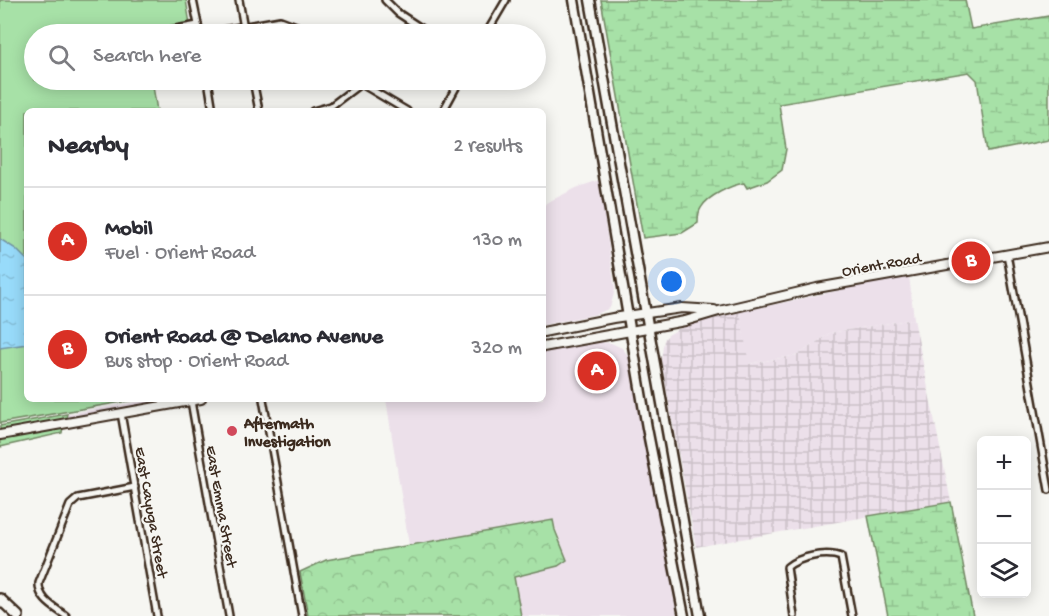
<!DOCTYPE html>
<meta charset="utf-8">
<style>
:root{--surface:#fff;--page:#f2f2f3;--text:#2b2b33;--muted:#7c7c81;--line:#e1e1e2;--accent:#d93025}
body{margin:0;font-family:"Gochi Hand",sans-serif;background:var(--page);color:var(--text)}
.controls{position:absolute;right:18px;bottom:18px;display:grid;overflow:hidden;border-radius:9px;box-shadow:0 3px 15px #0003}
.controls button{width:54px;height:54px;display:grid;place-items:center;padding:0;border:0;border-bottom:2px solid var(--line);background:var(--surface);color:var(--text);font:30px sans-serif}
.you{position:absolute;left:672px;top:282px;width:21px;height:21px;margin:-15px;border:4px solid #fff;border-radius:50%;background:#1a73e8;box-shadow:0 0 0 9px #1a73e833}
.badge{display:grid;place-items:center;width:39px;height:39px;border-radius:50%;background:var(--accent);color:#fff;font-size:20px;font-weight:700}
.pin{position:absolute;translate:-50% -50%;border:3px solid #fff;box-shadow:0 2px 6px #0006}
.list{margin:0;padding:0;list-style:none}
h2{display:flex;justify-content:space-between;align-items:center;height:78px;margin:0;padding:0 24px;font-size:26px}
h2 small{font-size:20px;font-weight:400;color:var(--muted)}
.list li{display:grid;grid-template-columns:39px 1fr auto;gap:18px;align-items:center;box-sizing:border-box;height:108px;padding:0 24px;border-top:2px solid var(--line)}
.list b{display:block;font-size:22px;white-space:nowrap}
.list p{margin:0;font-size:20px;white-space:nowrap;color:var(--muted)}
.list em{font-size:20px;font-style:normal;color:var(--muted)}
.icon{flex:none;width:33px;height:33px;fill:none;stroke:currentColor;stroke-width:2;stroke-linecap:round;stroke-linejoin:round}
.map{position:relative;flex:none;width:1049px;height:616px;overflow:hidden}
.search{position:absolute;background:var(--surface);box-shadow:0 3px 15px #0003;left:24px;top:24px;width:522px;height:66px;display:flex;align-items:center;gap:15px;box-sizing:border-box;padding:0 21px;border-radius:33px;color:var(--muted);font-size:22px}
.panel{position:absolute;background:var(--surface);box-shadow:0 3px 15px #0003;left:24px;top:108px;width:522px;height:294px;border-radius:9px}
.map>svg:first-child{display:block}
</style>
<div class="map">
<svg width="1049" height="616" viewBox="0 0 1049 616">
<defs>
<pattern id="industrial-grid" width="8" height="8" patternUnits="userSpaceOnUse" patternTransform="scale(1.5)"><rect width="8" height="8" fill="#ece0ea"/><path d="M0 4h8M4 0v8" fill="none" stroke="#cbc0c8"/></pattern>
<pattern id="forest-crowns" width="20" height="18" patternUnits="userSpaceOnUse" patternTransform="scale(1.5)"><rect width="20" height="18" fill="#a7e1a7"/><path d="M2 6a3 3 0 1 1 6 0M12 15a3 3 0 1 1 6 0" fill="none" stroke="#91c18f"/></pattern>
<pattern id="wetland-marsh" width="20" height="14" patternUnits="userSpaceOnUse" patternTransform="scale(1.5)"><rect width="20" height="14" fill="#a7e1a7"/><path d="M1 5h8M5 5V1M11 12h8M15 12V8" fill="none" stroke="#91c18f"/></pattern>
<pattern id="water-ripples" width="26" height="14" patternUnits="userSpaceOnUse" patternTransform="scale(1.5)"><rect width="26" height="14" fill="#98dbfa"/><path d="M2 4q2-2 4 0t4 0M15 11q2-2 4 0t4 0" fill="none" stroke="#84bcd6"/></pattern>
</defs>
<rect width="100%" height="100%" fill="#f6f6f2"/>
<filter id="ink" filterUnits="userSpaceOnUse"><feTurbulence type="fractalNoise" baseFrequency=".0167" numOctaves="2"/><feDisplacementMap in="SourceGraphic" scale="12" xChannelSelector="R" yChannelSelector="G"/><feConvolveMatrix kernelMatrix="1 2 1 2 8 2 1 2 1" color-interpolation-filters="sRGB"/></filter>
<g filter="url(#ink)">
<!-- built -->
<g fill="#ece0ea">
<polygon points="599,180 615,289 610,308 597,314 543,325 543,208 546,203 576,188"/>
<polygon points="909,275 914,319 830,333 798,355 748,364 740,312"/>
<polygon points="599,342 611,343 622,348 630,358 677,616 521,616 514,577 558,566 567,560 553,520 409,545 386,399 543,399 543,352"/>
<polygon points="155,399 182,399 65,421 67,414"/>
</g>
<!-- industrial -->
<polygon fill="url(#industrial-grid)" points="740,312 749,364 798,355 830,333 914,319 951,502 696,547 661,360 664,340 668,335 684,326"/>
<!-- forest -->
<polygon fill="url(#forest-crowns)" stroke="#718662" stroke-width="1.5" points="553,520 555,530 567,560 558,566 514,577 521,616 308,616 300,572 326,560"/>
<!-- wetland -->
<g fill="url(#wetland-marsh)" stroke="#718662" stroke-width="1.5">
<path d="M 601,0 L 965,0 L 971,29 L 1049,16 L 1049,140 L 988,152 L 977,80 L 969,72 L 779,104 L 786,149 L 782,170 L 767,181 L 747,188 L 744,183 C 732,185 707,196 701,208 C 698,212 698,218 698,223 L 682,233 L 643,238 Z"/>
<polygon points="951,502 973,616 888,616 868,516"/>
</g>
<!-- park -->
<g fill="#a7e1a7" stroke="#718662" stroke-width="1.5">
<polygon points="0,0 186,0 190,24 144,31 144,34 34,34 34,80 152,80 157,111 27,111 27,399 139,399 0,423"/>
<polygon points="67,414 65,421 0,431 0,426"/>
<polygon points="63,427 62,433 0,447 0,438"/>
</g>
<!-- water -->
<polygon fill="url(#water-ripples)" stroke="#7394a2" stroke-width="1.5" points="0,239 16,249 27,260 27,344 0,348"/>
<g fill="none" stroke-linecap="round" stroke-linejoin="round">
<!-- street casing -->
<g stroke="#3b2a1e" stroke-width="10">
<g id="street">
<polyline points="193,0 200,34"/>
<polyline points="239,0 245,34"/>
<polyline points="385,0 398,13 430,34"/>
<polyline points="148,34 198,25"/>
<polyline points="200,34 280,20 301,28 307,34"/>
<polyline points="486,34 506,0"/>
<polyline points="208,80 213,111"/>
<polyline points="253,80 259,111"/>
<polyline points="355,80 407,111"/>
<polyline points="313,111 331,106 360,84"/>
<polyline points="443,111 460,80"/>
<polyline points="1007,254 1049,490"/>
<polyline points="263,399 302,616"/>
<polyline points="191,401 229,616"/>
<polyline points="121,413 157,616"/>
<path d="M 66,616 C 54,607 38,599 39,583 L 70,505 L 78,498 L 135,487"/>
<path d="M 794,616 L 787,567 C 799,557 826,551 841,557 L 852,616"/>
</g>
</g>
<!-- secondary casing -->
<g stroke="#3b2a1e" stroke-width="12">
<g id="secondary">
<polyline points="543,332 613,318 682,308 714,310"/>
<polyline points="543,347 685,321 719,311 817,288 1049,247"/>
<polyline points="0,435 201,399"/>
</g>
</g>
<!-- primary casing -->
<g stroke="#3b2a1e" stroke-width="13">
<g id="primary">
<polyline points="574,0 647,428 684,616"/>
<polyline points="590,0 700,616"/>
</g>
</g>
<!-- highway casing -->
<g stroke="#3b2a1e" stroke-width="14">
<polyline id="highway" points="0,599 18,616"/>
</g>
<!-- street -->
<use href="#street" stroke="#f6f6f2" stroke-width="5"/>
<!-- secondary -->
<use href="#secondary" stroke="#f6f6f2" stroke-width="8"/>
<!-- primary -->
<use href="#primary" stroke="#f6f6f2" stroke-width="8"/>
<!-- highway -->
<use href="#highway" stroke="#f6f6f2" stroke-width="9"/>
</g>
</g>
<!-- markers -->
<circle fill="#d1495b" stroke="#f6f6f2" stroke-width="2" cx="232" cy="431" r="6"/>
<g text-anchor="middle" stroke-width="4.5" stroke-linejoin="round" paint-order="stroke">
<!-- street labels -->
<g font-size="16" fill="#3b2a1e" stroke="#f6f6f2">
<text transform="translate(881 263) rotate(-10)" y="6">Orient Road</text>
<text transform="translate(223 506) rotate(80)" y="6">East Emma Street</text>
<text transform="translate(153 512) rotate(80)" y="6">East Cayuga Street</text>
</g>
<!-- poi labels -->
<g font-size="16" font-weight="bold" fill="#3b2a1e" stroke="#f6f6f2" text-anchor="start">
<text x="244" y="428">Aftermath<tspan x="244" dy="18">Investigation</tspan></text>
</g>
</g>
</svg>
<div class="controls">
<button>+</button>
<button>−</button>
<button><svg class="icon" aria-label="layers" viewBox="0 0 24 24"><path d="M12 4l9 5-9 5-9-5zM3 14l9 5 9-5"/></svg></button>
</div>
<div class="you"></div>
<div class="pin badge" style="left:597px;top:371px">A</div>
<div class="pin badge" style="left:971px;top:261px">B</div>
<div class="search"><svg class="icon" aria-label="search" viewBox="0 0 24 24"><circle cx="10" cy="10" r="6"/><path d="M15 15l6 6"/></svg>Search here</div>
<section class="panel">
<h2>Nearby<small>2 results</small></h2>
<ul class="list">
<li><span class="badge">A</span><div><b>Mobil</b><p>Fuel · Orient Road</p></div><em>130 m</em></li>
<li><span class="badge">B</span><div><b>Orient Road @ Delano Avenue</b><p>Bus stop · Orient Road</p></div><em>320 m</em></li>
</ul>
</section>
</div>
